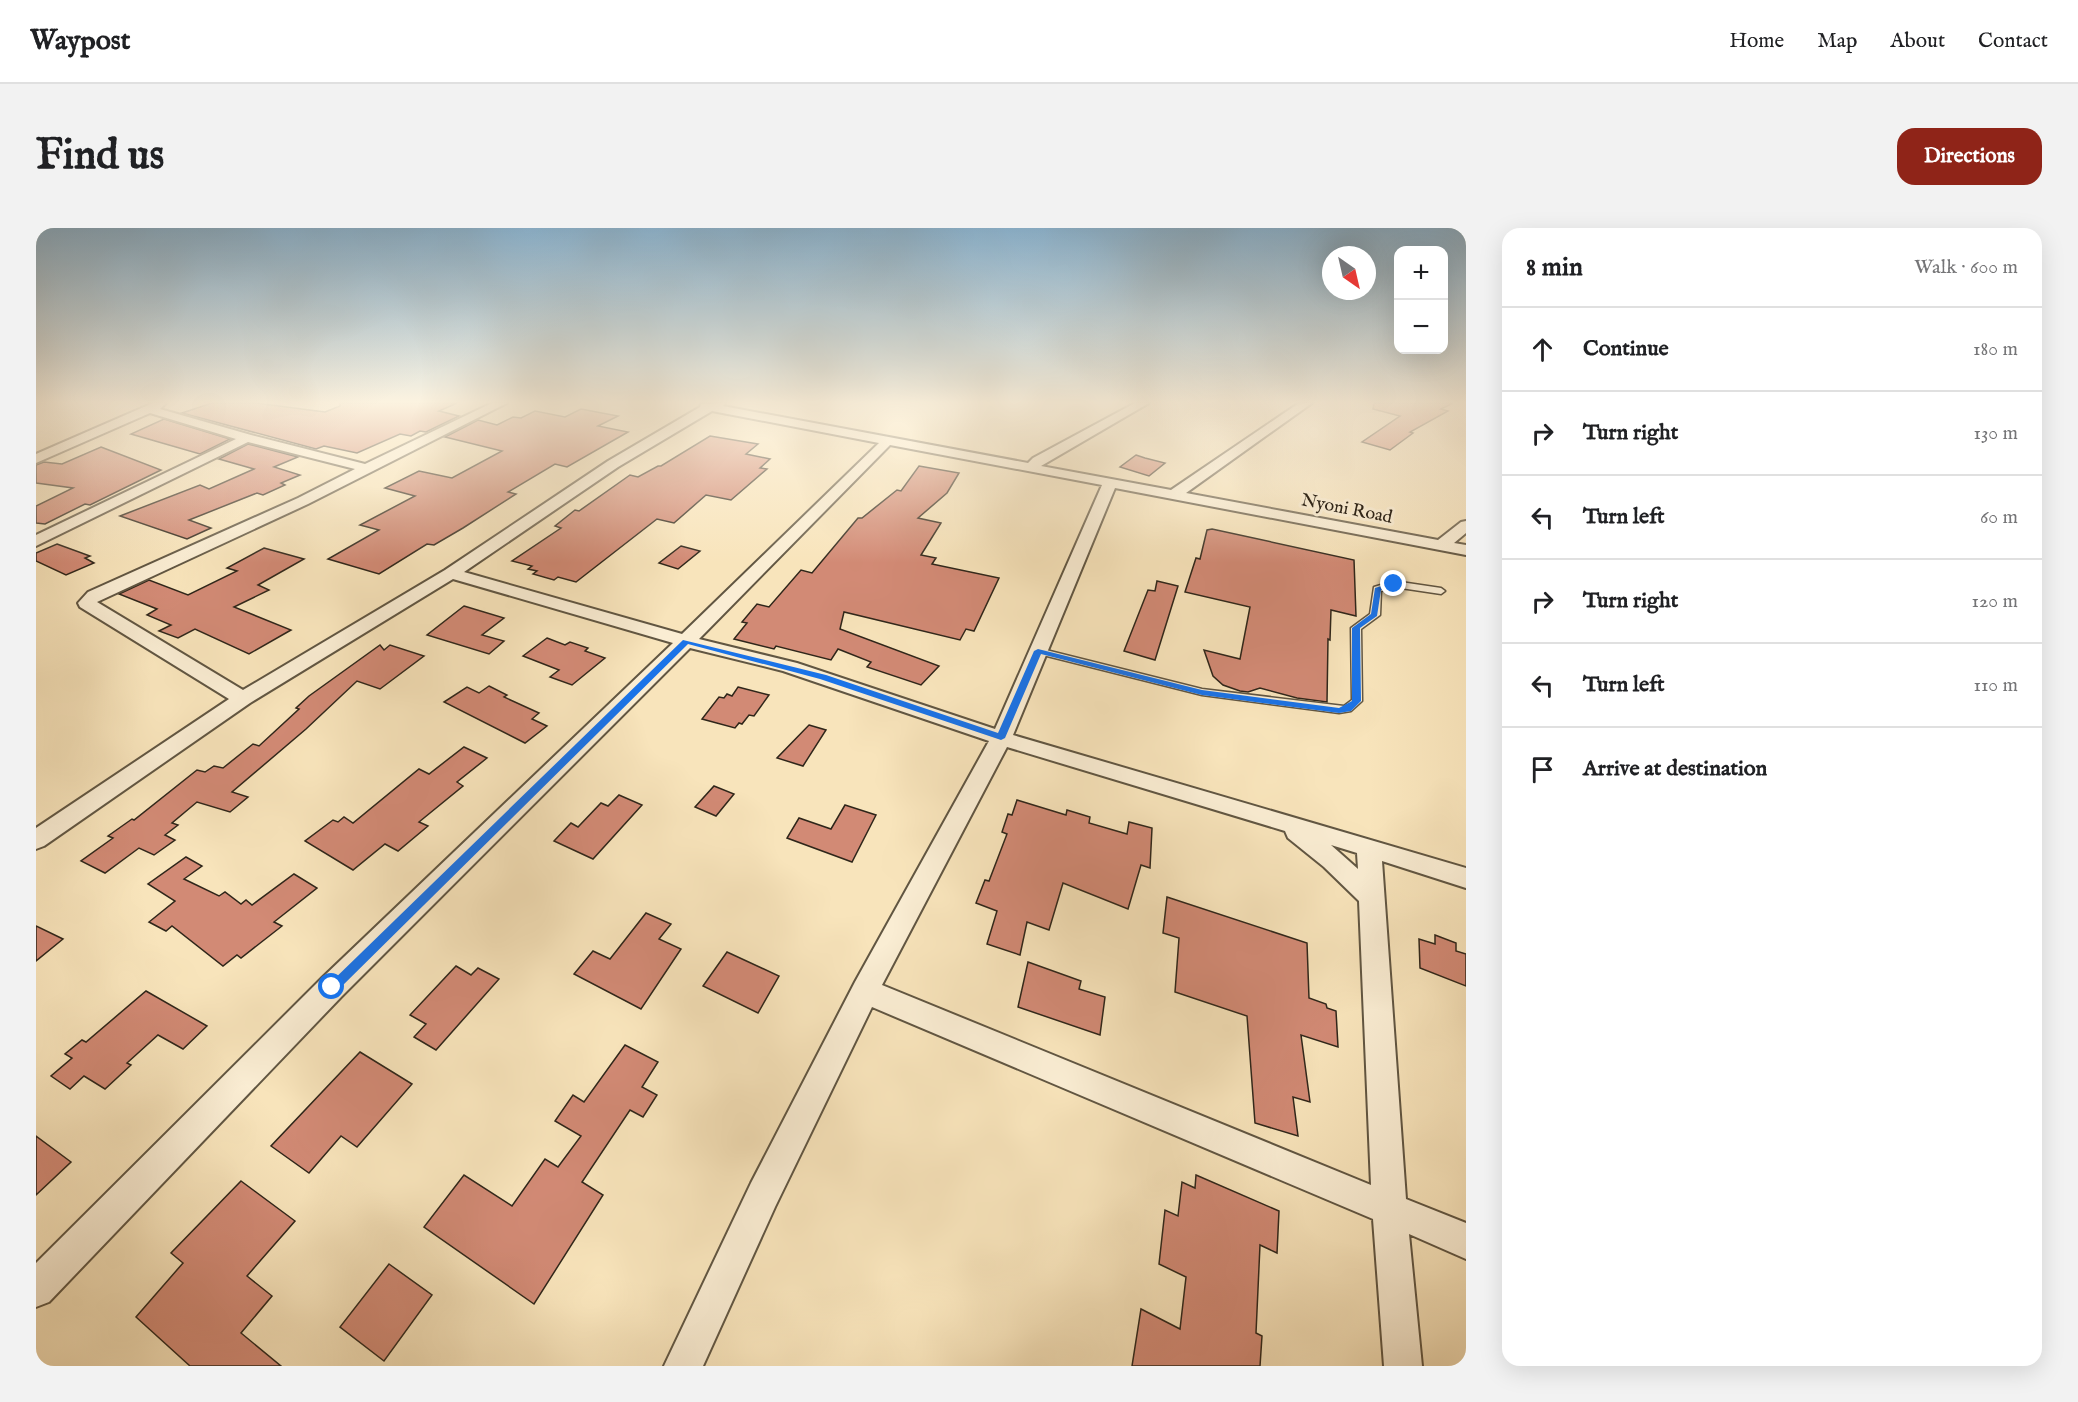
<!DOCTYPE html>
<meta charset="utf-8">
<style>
:root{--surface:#fff;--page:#f2f2f2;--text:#202124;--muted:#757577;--line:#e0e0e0;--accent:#8f2418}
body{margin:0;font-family:"IM FELL English",serif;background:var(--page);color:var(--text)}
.controls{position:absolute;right:18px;top:18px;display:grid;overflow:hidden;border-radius:12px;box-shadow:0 6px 24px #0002}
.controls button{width:54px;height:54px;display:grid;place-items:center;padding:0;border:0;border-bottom:2px solid var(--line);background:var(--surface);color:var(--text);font:30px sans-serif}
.compass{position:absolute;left:1286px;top:18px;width:54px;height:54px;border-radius:50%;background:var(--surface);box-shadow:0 6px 24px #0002;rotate:146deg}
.stop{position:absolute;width:18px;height:18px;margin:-14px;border:4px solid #1a73e8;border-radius:50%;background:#fff}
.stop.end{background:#1a73e8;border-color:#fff;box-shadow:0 2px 6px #0008}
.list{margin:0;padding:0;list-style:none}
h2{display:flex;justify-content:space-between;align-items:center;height:78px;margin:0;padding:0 24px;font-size:26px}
h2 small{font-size:20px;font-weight:400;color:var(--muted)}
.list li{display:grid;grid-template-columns:39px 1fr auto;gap:18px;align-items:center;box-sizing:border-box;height:84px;padding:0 24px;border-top:2px solid var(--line)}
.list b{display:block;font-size:22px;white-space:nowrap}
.list em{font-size:20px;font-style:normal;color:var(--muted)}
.icon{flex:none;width:33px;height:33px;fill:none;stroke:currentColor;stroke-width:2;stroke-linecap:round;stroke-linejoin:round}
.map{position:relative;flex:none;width:1430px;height:1138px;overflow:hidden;border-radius:18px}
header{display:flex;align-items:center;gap:36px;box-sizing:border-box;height:84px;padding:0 30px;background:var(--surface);border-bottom:2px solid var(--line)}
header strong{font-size:28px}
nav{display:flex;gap:33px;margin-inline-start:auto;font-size:21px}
.intro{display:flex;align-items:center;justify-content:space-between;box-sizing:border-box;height:144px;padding:0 36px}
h1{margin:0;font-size:42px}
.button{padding:15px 27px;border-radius:18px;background:var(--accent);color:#fff;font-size:21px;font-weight:700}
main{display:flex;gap:36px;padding:0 36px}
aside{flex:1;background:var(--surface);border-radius:18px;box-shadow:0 6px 24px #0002}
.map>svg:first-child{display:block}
</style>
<header>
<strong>Waypost</strong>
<nav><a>Home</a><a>Map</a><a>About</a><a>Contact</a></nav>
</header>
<div class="intro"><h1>Find us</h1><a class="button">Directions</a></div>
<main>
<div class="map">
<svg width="1430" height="1138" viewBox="0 0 1430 1138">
<rect width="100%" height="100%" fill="#f8e4bb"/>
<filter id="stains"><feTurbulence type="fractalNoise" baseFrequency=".00333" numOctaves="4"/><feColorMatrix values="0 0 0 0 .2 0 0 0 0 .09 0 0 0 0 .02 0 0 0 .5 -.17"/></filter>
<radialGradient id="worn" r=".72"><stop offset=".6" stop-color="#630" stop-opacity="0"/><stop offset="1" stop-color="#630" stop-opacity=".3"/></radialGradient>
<!-- building -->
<g fill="#d28a75" stroke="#2f261a" stroke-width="1.5">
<polygon points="176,175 220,175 289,184 304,178 304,175 421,175 403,183 423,188 390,204 384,203 375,208 364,206 321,225 288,218 280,221 146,185"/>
<polygon points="1338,175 1417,175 1405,181 1412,183 1374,204 1377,205 1354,222 1326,214 1364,188 1337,181"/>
<polygon points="545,181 582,188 562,198 592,204 531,239 519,236 472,264 480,266 427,300 398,317 391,316 343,346 292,331 343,302 324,297 379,268 349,260 383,243 416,250 466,223 409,209 442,192 461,197 477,189 485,190 499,183 529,189"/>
<polygon points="128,191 194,211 164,226 95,206"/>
<polygon points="674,208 722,216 710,226 734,231 724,240 731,241 695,272 670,267 638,295 621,291 540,354 522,349 518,352 497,346 501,343 492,341 496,338 476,333 525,300 519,298 539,282 543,283 594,247 602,249 622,238 625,238"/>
<polygon points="212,216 262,229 238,239 264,247 245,255 249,257 227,267 221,265 153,292 175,300 151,311 84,288 164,257 173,261 218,241 183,231"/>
<polygon points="65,219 125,242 54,277 49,276 9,296 0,295 0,278 37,260 0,255 0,237 8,234 26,236"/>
<polygon points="1100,227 1109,230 1129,235 1113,248 1084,239"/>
<polygon points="883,238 923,245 911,265 882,290 905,295 885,327 900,330 896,336 963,350 938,403 930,401 924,412 808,384 804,401 903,438 885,457 831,439 835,434 802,421 795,432 740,418 738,421 698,411 711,395 706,394 721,376 733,379 765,342 776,345 822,290 826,290 861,262 865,263"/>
<polygon points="1176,301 1318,332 1320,388 1295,382 1294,412 1292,411 1291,474 1261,470 1224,460 1212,464 1204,463 1187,457 1177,448 1168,422 1204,431 1214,379 1149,364 1160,330 1164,331 1171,302"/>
<polygon points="21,316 54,328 49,330 58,335 30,347 0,333 0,325"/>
<polygon points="645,318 664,323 642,341 623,335"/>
<polygon points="228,320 268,331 222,357 233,362 198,379 255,402 213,426 159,401 142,410 123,403 135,397 111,387 121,381 83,366 113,352 152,367 201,343 191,340"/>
<polygon points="1121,353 1142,358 1119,432 1088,423 1112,362 1119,363"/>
<polygon points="428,378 468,390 446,407 468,413 453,426 391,407"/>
<polygon points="511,410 529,417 534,414 552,420 549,423 569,430 536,457 514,449 523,442 487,428"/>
<polygon points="344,417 348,422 354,417 388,428 344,461 321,453 270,501 196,564 212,569 194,584 161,574 136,595 142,597 129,607 139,612 118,627 103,620 69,645 45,633 77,610 72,608 96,591 98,592 161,542 169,544 178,538 187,540 217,516 223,518 263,481 260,480 273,468"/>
<polygon points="453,458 471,467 468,469 503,485 496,491 511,498 489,515 408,474 431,459 443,465"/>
<polygon points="702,459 733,467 718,488 713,487 706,496 703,495 699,500 666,491 683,469 688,470 691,466 696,468"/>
<polygon points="773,497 790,502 767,538 741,530"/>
<polygon points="428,519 451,530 421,554 427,558 383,594 392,598 362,623 349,616 317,642 269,613 297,592 302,594 308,589 317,595 383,541 393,546"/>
<polygon points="678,558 698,566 680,588 659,579"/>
<polygon points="583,567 606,577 557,631 518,613 535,595 542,599 565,575 572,578"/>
<polygon points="981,572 1030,587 1031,582 1054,589 1053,595 1091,606 1093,594 1116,600 1114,640 1105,637 1092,681 1027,655 1013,702 991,694 984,727 951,716 961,683 940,675 949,652 953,653 971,606 966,604 972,586 976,587"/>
<polygon points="809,577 840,587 816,634 751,610 763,590 795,601"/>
<polygon points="150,629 166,638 148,651 183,668 189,664 205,676 210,672 216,677 258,646 281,660 238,694 246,698 205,730 201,727 187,738 136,698 130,703 113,694 139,673 112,656"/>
<polygon points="1131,669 1271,715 1273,770 1290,776 1291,780 1300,783 1302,819 1265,807 1274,874 1257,869 1262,908 1219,895 1211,788 1139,764 1143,710 1127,705"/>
<polygon points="610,685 635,696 623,711 645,721 605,781 538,746 557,723 574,731"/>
<polygon points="0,698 27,711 0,733"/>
<polygon points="1399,707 1420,715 1420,723 1430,726 1430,758 1384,740 1383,711 1399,716"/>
<polygon points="691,724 743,748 722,785 667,758"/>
<polygon points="992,734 1045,753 1043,761 1069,769 1064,807 982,779"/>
<polygon points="420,738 435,747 442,740 463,751 400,822 378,809 390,796 374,787"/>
<polygon points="110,763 171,798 147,821 122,807 91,835 95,837 69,861 48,848 34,861 15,848 36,830 29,826 46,812 50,814"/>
<polygon points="589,817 622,834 606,859 621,867 607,889 594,882 546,954 567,967 498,1076 388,999 428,947 476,978 509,931 522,939 545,908 519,893 537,867 548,874"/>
<polygon points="324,824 376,856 321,919 305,908 273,945 235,918"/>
<polygon points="0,908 35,934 0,967"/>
<polygon points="1160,947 1243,983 1241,1025 1224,1017 1220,1105 1226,1108 1224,1138 1096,1138 1105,1081 1144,1101 1150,1049 1123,1036 1129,982 1142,988 1146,954 1159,960"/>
<polygon points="205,953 259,993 211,1048 236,1068 205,1105 245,1138 154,1138 100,1089 147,1035 135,1025"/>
<polygon points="353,1036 396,1067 348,1133 304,1099"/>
</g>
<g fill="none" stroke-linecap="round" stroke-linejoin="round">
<!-- lane casing -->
<g stroke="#615642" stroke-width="3">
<polygon id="lane" points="1358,353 1405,360 1409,363 1405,366 1358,359 1345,363 1344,387 1325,401 1326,473 1315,483 1303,485 1166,467 999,425 997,423 1002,420 1166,461 1308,478 1316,472 1315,400 1334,386 1338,359"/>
</g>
<!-- street casing -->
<g stroke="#615642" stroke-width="4">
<path id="street" d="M 117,175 L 130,175 L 124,181 L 215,207 L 329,236 L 456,175 L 471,175 L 272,276 L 61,374 L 207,462 L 409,342 L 572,233 L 664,179 L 665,176 L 689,175 L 687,178 L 992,235 L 997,230 L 1099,175 L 1113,175 L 1005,238 L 1135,262 L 1263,175 L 1276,175 L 1150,265 L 1402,312 L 1425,294 L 1430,293 L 1430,305 L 1418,315 L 1430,317 L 1430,327 L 1079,260 L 977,507 L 1430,640 L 1430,660 L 1346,633 L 1370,971 L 1430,995 L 1430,1031 L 1373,1006 L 1386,1138 L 1348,1138 L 1337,991 L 836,779 L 739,979 L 667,1138 L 628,1138 L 715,955 L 819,754 L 953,513 L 747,443 L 654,420 L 306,768 L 13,1074 L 0,1079 L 0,1035 L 286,750 L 637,415 L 417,351 L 214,475 L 8,618 L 0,621 L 0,600 L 193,471 L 44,379 L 42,375 L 52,364 L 262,270 L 319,241 L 212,214 L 0,318 L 0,307 L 200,211 L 114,185 L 0,235 L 0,226 ZM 676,183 L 843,215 L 646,406 L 428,344 L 582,239 ZM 854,217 L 1066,257 L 959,501 L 761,435 L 663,411 ZM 971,519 L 1249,603 L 1252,610 L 1288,639 L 1323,673 L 1335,957 L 846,757 ZM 1295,617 L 1321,625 L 1322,641 Z"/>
</g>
<!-- lane -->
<use href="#lane" fill="#faedd3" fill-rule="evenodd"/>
<!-- street -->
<use href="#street" fill="#faedd3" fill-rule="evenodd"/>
</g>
<!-- sky -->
<linearGradient id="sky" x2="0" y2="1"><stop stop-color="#8bb7d6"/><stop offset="0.52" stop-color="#fcf3e0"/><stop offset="1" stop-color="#fcf3e0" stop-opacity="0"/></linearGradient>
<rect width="1430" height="335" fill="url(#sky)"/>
<!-- route -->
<polygon fill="#1a73e8" points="1358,354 1360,358 1345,362 1341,388 1324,400 1325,473 1315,483 1303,485 1166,467 1005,426 969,510 965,512 784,451 652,416 301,763 292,763 290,759 647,412 790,447 962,505 998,423 1002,421 1166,462 1303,480 1316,473 1316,400 1335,386 1339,360"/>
<g text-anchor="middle" stroke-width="6" stroke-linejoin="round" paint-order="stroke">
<!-- far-street labels -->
<g font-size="18" fill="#2f261a" stroke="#faedd3">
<text transform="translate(1311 280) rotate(11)" y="6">Nyoni Road</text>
</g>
</g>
<rect width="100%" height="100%" filter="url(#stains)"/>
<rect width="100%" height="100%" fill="url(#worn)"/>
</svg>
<div class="controls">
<button>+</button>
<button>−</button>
</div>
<svg class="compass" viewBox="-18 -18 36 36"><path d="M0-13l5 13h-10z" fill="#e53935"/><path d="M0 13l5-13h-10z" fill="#757577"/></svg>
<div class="stop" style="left:296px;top:759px"></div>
<div class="stop end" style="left:1358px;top:356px"></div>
</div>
<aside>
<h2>8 min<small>Walk · 600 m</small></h2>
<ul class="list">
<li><svg class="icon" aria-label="ahead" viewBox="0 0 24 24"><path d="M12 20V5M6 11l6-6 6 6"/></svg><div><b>Continue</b></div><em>180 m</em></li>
<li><svg class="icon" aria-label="right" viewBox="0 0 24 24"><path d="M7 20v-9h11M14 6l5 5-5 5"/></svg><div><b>Turn right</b></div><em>130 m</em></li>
<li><svg class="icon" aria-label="left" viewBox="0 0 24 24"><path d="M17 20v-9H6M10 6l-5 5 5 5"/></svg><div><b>Turn left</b></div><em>60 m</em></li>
<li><svg class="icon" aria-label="right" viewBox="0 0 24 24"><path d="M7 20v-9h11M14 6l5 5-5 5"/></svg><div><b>Turn right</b></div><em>120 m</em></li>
<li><svg class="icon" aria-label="left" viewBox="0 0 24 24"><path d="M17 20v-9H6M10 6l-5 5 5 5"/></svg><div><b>Turn left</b></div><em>110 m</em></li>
<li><svg class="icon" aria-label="arrive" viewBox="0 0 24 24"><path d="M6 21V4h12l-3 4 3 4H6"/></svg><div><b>Arrive at destination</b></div></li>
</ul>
</aside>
</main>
